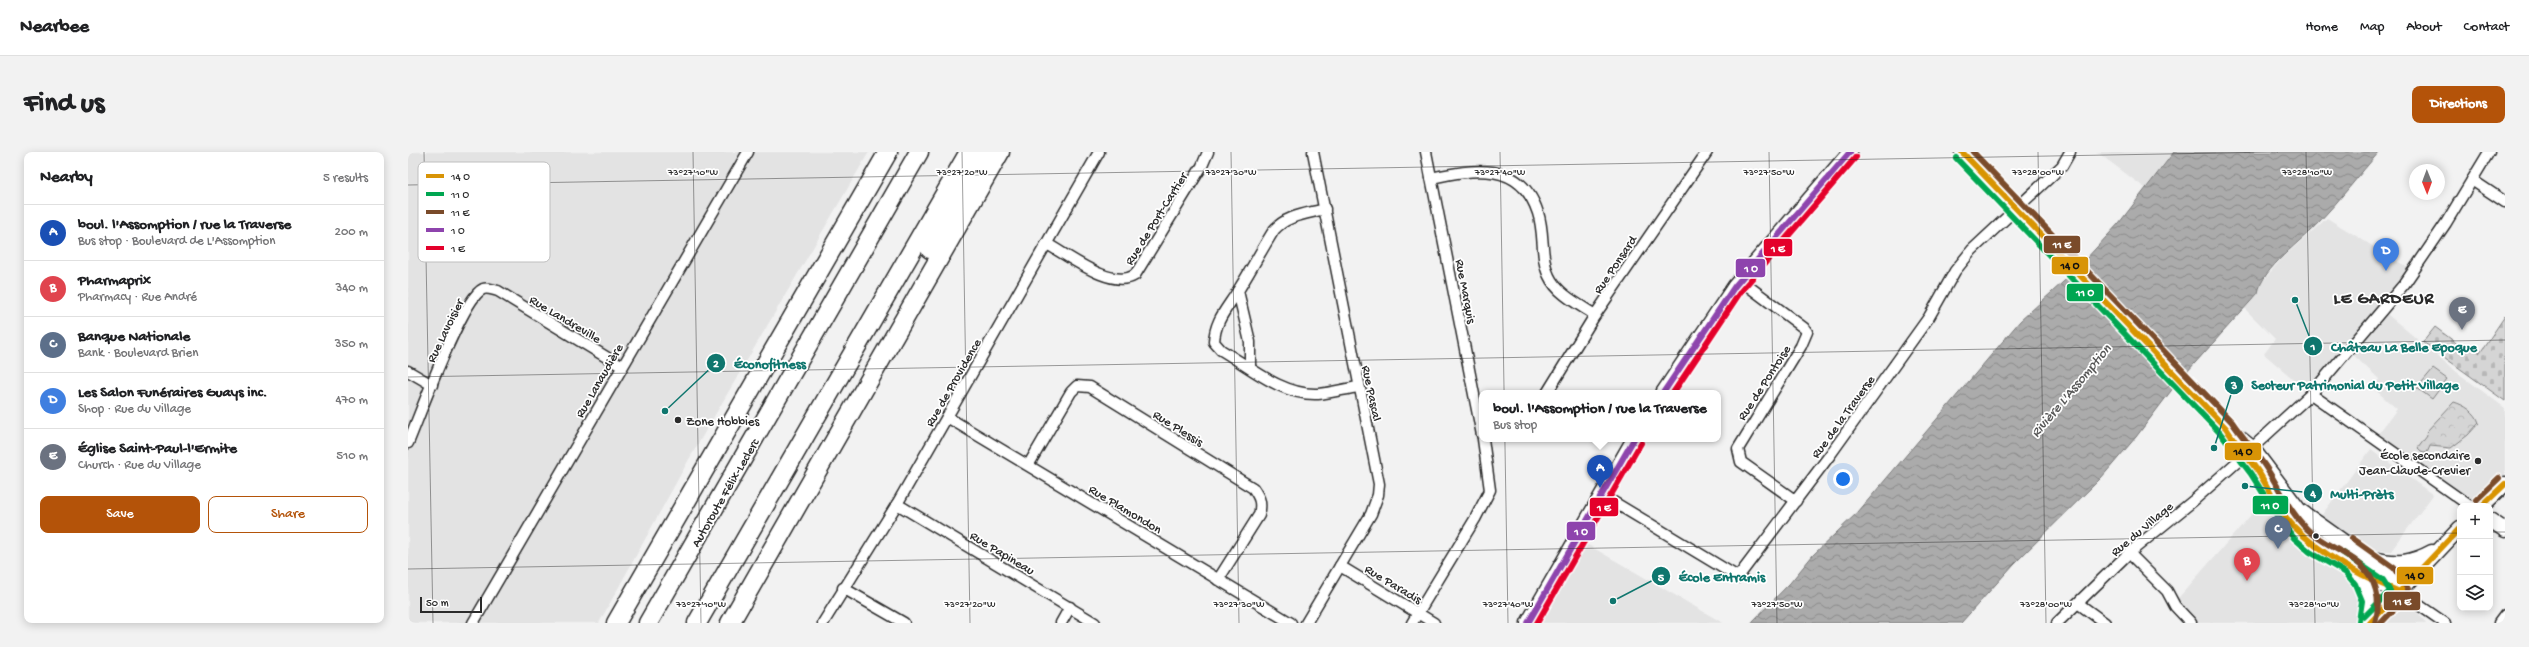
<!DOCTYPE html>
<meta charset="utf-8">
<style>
:root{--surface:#fff;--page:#f2f2f2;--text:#202124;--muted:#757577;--line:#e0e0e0;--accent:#b45309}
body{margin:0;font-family:"Gochi Hand",sans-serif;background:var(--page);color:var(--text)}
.controls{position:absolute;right:12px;bottom:12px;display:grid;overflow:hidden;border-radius:8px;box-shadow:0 2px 10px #0003}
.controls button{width:36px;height:36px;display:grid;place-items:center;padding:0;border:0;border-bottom:1px solid var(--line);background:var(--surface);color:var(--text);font:20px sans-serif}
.compass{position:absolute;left:2001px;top:12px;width:36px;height:36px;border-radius:50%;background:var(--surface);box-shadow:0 2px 10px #0003;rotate:179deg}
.scale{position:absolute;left:12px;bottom:10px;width:62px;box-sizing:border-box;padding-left:4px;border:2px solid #2b2b2b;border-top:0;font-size:11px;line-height:14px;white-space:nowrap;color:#2b2b2b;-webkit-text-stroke:3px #fff;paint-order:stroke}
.you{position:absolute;left:1435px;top:327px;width:14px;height:14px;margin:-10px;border:3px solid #fff;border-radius:50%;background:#1a73e8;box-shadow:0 0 0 6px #1a73e833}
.badge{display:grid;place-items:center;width:26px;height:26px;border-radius:50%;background:var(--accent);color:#fff;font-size:13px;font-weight:700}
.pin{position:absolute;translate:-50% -33px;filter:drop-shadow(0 1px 2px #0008)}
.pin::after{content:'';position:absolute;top:21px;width:14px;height:12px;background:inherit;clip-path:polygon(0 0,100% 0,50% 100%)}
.popup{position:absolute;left:1071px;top:238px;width:242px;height:52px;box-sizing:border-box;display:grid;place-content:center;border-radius:8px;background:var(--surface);filter:drop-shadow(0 1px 3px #0005);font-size:13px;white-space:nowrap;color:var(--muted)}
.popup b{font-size:15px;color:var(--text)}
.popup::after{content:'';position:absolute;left:50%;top:100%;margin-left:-8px;border:8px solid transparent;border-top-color:var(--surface)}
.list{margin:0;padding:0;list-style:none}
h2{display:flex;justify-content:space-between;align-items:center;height:52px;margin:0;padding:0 16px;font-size:17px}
h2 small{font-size:13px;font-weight:400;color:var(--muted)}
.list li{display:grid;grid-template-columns:26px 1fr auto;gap:12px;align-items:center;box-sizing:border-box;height:56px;padding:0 16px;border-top:1px solid var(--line)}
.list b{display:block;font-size:15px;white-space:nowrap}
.list p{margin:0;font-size:13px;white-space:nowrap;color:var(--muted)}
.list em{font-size:13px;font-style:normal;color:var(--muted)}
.actions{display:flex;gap:8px;padding:12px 16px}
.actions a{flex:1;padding:9px 0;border:1px solid var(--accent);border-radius:8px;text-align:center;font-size:14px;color:var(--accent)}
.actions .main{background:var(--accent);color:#fff}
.icon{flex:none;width:22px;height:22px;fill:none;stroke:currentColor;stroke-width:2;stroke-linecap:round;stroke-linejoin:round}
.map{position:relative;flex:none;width:2097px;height:471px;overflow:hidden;border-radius:8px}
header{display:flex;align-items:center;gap:24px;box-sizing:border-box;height:56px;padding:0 20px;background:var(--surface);border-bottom:1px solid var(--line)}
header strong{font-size:19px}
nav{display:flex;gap:22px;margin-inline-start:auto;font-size:14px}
.intro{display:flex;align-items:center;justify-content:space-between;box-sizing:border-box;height:96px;padding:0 24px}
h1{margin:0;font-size:28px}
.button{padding:10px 18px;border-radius:8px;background:var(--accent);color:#fff;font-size:14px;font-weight:700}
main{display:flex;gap:24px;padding:0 24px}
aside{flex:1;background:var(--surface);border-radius:8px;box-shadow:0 2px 10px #0003}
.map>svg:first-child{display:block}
</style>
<header>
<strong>Nearbee</strong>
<nav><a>Home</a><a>Map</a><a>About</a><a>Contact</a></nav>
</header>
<div class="intro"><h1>Find us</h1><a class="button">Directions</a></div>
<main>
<aside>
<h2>Nearby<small>5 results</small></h2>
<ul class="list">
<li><span class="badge" style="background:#1a4fb4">A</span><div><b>boul. l'Assomption / rue la Traverse</b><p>Bus stop · Boulevard de L'Assomption</p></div><em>200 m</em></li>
<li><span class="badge" style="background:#e0444e">B</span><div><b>Pharmaprix</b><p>Pharmacy · Rue André</p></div><em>340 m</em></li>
<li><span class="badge" style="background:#5c6f8a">C</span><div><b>Banque Nationale</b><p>Bank · Boulevard Brien</p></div><em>350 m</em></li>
<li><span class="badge" style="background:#3f7fe0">D</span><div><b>Les Salon Funéraires Guays inc.</b><p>Shop · Rue du Village</p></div><em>470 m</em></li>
<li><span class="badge" style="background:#6b7280">E</span><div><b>Église Saint-Paul-l'Ermite</b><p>Church · Rue du Village</p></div><em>510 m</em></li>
</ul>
<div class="actions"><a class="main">Save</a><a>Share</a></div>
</aside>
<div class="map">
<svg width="2097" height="471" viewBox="0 0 2097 471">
<defs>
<pattern id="cemetery-stones" width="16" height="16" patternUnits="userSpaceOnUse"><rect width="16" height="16" fill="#d5d5d5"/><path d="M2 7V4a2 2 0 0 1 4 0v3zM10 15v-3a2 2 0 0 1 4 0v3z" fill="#b7b7b7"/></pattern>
<pattern id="park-crowns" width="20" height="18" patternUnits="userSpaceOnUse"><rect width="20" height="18" fill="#d5d5d5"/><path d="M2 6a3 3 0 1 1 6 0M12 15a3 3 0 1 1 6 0" fill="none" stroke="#b7b7b7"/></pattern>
<pattern id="water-waves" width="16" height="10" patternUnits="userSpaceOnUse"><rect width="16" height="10" fill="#ababab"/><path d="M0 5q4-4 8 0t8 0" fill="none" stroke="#8b8b8b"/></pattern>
</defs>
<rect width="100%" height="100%" fill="#f2f2f2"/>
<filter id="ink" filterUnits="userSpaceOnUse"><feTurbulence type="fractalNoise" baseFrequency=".025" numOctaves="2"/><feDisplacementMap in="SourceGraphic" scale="8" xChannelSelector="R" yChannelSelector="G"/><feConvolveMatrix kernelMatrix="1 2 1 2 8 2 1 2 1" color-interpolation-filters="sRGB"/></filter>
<g filter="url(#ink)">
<!-- built -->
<g fill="#e3e3e3">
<polygon points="0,0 461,0 280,309 191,471 0,471"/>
<polygon points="1689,0 1766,0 1737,36"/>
<polygon points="1919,66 2005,119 1974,158 2050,221 2097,256 2097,332 2074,354 2062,354 1967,286 1989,257 1966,237 1971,227 1941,199 1903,242 1856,202 1867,187 1836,156 1850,141 1851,134 1874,106"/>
<polygon points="1963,297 2025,343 1983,399 1963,399 1910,368"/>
<polygon points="1863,340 1875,362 1956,429 1959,471 1783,471 1766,451"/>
<polygon points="1169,388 1182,394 1315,471 1119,471"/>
<polygon points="1992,440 2018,471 1962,471"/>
</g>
<!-- grass -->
<polygon fill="#d5d5d5" stroke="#808080" points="2025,217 2039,227 2024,247 2009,236"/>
<!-- cemetery -->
<polygon fill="url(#cemetery-stones)" stroke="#808080" points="2097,164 2097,249 2015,190 2027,175 2059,199 2063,194 2072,201"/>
<!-- park -->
<path fill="url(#park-crowns)" stroke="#808080" d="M 2046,250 C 2056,253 2068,260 2071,271 L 2060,283 L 2043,296 L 2022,294 L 2019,301 L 2013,299 L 2010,296 L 2019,284 L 2018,280 Z"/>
<!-- water -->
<path fill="url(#water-waves)" stroke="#787878" d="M 1766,0 L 1971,0 C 1951,23 1932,48 1911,70 C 1894,89 1854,116 1850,141 L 1769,231 L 1728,285 L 1693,326 L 1606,412 L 1553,471 L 1343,471 L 1382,431 L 1405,403 L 1450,360 L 1612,169 L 1665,121 L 1711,71 Z"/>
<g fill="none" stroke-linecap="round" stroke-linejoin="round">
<!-- street casing -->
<g stroke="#2b2b2b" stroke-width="13">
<g id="street">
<polyline points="1018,0 1074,283"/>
<path d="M 1023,26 C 1065,17 1113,8 1130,61 C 1137,81 1132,106 1141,124 C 1149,142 1172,153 1187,163"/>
<polyline points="2064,28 2097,50"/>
<path d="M 917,57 C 899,62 879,63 866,78 C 854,97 843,118 831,137 C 820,156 807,167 806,190 L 813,198 C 842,215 875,244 910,242 C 923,241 937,237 950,235"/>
<path d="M 639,92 C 661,104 704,138 727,123 L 794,14 L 800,0"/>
<polyline points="1332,128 1396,176 1399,180 1393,194 1330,297 1333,310 1388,349"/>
<polyline points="830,139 842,190 842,215"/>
<polyline points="0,219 24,233"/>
<polyline points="1139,241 1187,163 1299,0"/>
<polyline points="1903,242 2062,354"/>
<polyline points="539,265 883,471"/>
<path d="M 0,291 C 11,265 54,146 75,137 C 80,135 85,138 90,139 L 213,214"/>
<polyline points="1844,296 1903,242 1997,131 2038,71 2081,0"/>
<path d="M 621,312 L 663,240 L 669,234 L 682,235 L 845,336 C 852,346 854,351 851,363 L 810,428"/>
<polyline points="1194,343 1330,425 1422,303 1521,165 1547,119 1564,98 1654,14 1662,0"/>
<polyline points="489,352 687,471"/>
<polyline points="1721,401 1759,439 1767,454 1783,471"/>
<polyline points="932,414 1026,471"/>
<polyline points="435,436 496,471"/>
<polyline points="1992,440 2037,471"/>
<polyline points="1671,452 1697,471"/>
<polyline points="65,471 340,0"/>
<polyline points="415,471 489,352 691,0"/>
<polyline points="653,471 662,455"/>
<polyline points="898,471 963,362 970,343 971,332 905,0"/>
<polyline points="1004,471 1067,367 1082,338 1075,287"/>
<polyline points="1649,471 1721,401 1785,349 1837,303"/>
<polyline points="2091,471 2097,463"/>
</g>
</g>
<!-- secondary casing -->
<g stroke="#2b2b2b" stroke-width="17">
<g id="secondary">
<path d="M 1554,0 L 1818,276 C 1827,291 1839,303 1849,318 C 1859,332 1865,349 1876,363 C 1899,393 1955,427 1992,440"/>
<polyline points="1255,241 1327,134 1442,0"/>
<polyline points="1823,279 1844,296 1891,358 1981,422 1992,440"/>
<polyline points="2074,354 2097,332"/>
<polyline points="2082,368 2097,378"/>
<path d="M 1966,407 C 1988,413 2004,411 2024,400"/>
<path d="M 1950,420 C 1961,436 1965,452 1959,471"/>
<polyline points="1120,471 1226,287"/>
<polyline points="1962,471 2052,376"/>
</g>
</g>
<!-- highway casing -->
<g stroke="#2b2b2b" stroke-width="21">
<g id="highway">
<polyline points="522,97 575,0"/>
<polyline points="208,471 480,0"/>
<polyline points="240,471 511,0"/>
<polyline points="289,471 561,0"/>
<polyline points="322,471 592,0"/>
</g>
</g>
<!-- street -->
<use href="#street" stroke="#fff" stroke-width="10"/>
<!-- secondary -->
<use href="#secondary" stroke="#fff" stroke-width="14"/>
<!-- highway -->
<use href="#highway" stroke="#fff" stroke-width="18"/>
<!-- bus-1 casing -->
<g stroke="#fff" stroke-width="9">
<g id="bus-1">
<path d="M 1554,0 L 1818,276 C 1827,291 1839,304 1849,318 C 1859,332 1865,349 1876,363 C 1904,399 1950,423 1992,440"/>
<polyline points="2074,354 2097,332"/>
<polyline points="1962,471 2052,376"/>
</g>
</g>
<!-- bus-2 casing -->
<g stroke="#fff" stroke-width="9">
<g id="bus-2">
<polyline points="1548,6 1812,281 1843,322 1872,368 1886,386 1902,400 1938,421 1947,432 1954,449 1951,469"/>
<polyline points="1934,400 1975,428 1982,439 1956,465"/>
</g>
</g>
<!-- bus-3 casing -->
<g stroke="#fff" stroke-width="9">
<g id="bus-3">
<path d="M 1565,0 L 1824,270 C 1834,285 1847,299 1857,314 C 1871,335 1881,359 1899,377 C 1918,396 1947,401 1962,424 C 1970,438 1972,455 1967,471"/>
<polyline points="2068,348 2091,326"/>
<polyline points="1944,386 1986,416 2000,437 1998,445 1973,471"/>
</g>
</g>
<!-- bus-4 casing -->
<g stroke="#fff" stroke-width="9">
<g id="bus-4">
<polyline points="1255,241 1327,134 1442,0"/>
<polyline points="1120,471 1226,287"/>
</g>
</g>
<!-- bus-5 casing -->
<g stroke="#fff" stroke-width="9">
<g id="bus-5">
<polyline points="1265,241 1333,139 1448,5"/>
<polyline points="1129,471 1233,291"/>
</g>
</g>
<!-- bus-1 -->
<use href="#bus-1" stroke="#d89406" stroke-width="6"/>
<!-- bus-2 -->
<use href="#bus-2" stroke="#00a651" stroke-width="6"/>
<!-- bus-3 -->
<use href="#bus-3" stroke="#7a4b2a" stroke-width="6"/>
<!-- bus-4 -->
<use href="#bus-4" stroke="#8e44ad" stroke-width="6"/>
<!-- bus-5 -->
<use href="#bus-5" stroke="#e4002b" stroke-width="6"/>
</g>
</g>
<!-- ticks -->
<path fill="none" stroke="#2b2b2b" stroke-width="1" stroke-opacity="0.45" d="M 16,0 L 25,471M 285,0 L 293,471M 554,0 L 562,471M 823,0 L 831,471M 1092,0 L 1100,471M 1361,0 L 1369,471M 1630,0 L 1638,471M 1898,0 L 1907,471M 0,33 L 1870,0M 0,225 L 2097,188M 2082,380 L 2097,380M 0,417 L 2052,381"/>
<!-- markers -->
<g fill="#2b2b2b" stroke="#fff" stroke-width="1.5">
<circle cx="270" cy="268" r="4"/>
<circle cx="2070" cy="309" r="4"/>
<circle cx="1908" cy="384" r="3.5"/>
</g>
<g text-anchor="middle" stroke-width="3.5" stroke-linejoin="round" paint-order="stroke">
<!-- street labels -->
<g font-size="13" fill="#2b2b2b" stroke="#fff">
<text transform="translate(747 66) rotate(-58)" y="5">Rue de Port-Cartier</text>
<text transform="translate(1206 112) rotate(-56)" y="5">Rue Ponsard</text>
<text transform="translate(1059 139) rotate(79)" y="5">Rue Marquis</text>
<text transform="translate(158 166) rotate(31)" y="5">Rue Landreville</text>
<text transform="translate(36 178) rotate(-64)" y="5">Rue Lavoisier</text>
<text transform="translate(190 228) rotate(-60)" y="5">Rue Lanaudière</text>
<text transform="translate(544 230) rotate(-60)" y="5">Rue de Providence</text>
<text transform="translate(1355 230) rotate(-57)" y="5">Rue de Pontoise</text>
<text transform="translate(965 241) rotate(78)" y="5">Rue Pascal</text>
<text transform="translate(1434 264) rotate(-54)" y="5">Rue de la Traverse</text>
<text transform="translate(771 275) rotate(32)" y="5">Rue Plessis</text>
<text transform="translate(316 340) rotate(-60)" y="5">Autoroute Félix-Leclerc</text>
<text transform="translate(718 356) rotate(31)" y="5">Rue Plamondon</text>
<text transform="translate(1733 376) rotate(-40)" y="5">Rue du Village</text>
<text transform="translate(595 400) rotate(31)" y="5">Rue Papineau</text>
<text transform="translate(986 431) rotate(31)" y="5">Rue Paradis</text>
</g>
<!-- poi labels -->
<g font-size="13" fill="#2b2b2b" stroke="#fff" text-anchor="start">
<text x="278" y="273">Zone Hobbies</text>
<text x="2062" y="307" text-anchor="end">École secondaire<tspan x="2062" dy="15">Jean-Claude-Crevier</tspan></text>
</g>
<!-- water labels -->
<g font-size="14" font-style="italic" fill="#585858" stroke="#fff">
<text transform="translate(1662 238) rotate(-50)" y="5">Rivière L'Assomption</text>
</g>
<!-- district labels -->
<g font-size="17" font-weight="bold" letter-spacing="1" fill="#2b2b2b" stroke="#fff">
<text x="1976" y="151">LE GARDEUR</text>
</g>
</g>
<!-- legend -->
<rect x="10" y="10" width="132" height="100" rx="6" fill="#fff" stroke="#bfbfbf" stroke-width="1"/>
<rect x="18" y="22" width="18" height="4" fill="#d89406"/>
<rect x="18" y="40" width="18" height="4" fill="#00a651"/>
<rect x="18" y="58" width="18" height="4" fill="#7a4b2a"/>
<rect x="18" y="76" width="18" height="4" fill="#8e44ad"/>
<rect x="18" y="94" width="18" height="4" fill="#e4002b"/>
<g font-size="11" fill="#2b2b2b">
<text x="43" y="28">14 O</text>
<text x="43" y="46">11 O</text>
<text x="43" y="64">11 E</text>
<text x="43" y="82">1 O</text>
<text x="43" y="100">1 E</text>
</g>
<g font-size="10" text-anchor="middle" fill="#2b2b2b" stroke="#fff" stroke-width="3.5" stroke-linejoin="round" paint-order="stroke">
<text x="285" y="23">73°27'10"W</text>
<text x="554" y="23">73°27'20"W</text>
<text x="823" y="23">73°27'30"W</text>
<text x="1092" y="23">73°27'40"W</text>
<text x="1361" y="23">73°27'50"W</text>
<text x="1630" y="23">73°28'00"W</text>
<text x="1899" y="23">73°28'10"W</text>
<text x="293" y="455">73°27'10"W</text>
<text x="562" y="455">73°27'20"W</text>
<text x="831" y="455">73°27'30"W</text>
<text x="1100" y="455">73°27'40"W</text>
<text x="1369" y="455">73°27'50"W</text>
<text x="1638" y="455">73°28'00"W</text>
<text x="1906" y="455">73°28'10"W</text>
</g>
<!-- callouts -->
<path fill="none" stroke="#0f766e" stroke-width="1.5" d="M1887 148L1905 194M257 259L308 211M1806 296L1826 233M1837 334L1905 341M1205 449L1253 424"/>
<g fill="#0f766e" stroke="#fff" stroke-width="1.5">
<circle cx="1887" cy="148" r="4"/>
<circle cx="257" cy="259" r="4"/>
<circle cx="1806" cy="296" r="4"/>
<circle cx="1837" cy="334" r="4"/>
<circle cx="1205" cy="449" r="4"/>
<circle cx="1905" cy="194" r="10"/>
<circle cx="308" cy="211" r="10"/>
<circle cx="1826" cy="233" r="10"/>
<circle cx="1905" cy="341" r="10"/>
<circle cx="1253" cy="424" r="10"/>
</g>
<g font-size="12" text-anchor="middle" font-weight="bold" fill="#fff">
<text x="1905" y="198">1</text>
<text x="308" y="215">2</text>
<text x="1826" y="237">3</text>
<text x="1905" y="345">4</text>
<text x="1253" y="429">5</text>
</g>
<g font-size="14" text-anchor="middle" font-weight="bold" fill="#0f766e" stroke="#fff" stroke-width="3.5" stroke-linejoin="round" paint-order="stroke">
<text x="1996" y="199">Château La Belle Epoque</text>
<text x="362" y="216">Éconofitness</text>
<text x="1947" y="237">Secteur Patrimonial du Petit Village</text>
<text x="1954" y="346">Multi-Prèts</text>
<text x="1314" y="429">École Entramis</text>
</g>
<g stroke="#fff" stroke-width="1.5">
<rect x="1635" y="83" width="38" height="19" rx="4" fill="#7a4b2a"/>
<rect x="1355" y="86" width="30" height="19" rx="4" fill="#e4002b"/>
<rect x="1643" y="104" width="38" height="19" rx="4" fill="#d89406"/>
<rect x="1327" y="106" width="31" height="20" rx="4" fill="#8e44ad"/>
<rect x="1658" y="131" width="38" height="19" rx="4" fill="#00a651"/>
<rect x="1816" y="290" width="38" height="19" rx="4" fill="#d89406"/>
<rect x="1844" y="343" width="37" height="20" rx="4" fill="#00a651"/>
<rect x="1181" y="345" width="30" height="20" rx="4" fill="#e4002b"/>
<rect x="1158" y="369" width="30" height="20" rx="4" fill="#8e44ad"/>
<rect x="1988" y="414" width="38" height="19" rx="4" fill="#d89406"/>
<rect x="1975" y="439" width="38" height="20" rx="4" fill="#7a4b2a"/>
</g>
<g font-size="11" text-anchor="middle" font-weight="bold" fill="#fff">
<text x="1654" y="96">11 E</text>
<text x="1370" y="100">1 E</text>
<text x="1343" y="120">1 O</text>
<text x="1677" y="144">11 O</text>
<text x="1862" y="357">11 O</text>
<text x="1196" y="359">1 E</text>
<text x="1173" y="383">1 O</text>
<text x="1994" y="453">11 E</text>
</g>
<g font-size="11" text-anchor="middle" font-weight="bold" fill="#111">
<text x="1662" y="117">14 O</text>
<text x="1835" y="303">14 O</text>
<text x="2007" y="427">14 O</text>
</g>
</svg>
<div class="controls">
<button>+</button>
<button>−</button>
<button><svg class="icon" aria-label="layers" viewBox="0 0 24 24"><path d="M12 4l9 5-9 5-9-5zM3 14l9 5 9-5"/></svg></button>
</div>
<svg class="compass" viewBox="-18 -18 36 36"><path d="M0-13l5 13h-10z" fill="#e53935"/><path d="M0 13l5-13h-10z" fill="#757577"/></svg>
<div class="scale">50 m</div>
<div class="you"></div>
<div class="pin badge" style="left:1192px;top:336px;background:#1a4fb4">A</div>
<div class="popup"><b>boul. l'Assomption / rue la Traverse</b>Bus stop</div>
<div class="pin badge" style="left:1839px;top:429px;background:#e0444e">B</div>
<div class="pin badge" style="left:1870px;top:397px;background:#5c6f8a">C</div>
<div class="pin badge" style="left:1978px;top:119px;background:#3f7fe0">D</div>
<div class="pin badge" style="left:2054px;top:178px;background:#6b7280">E</div>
</div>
</main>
